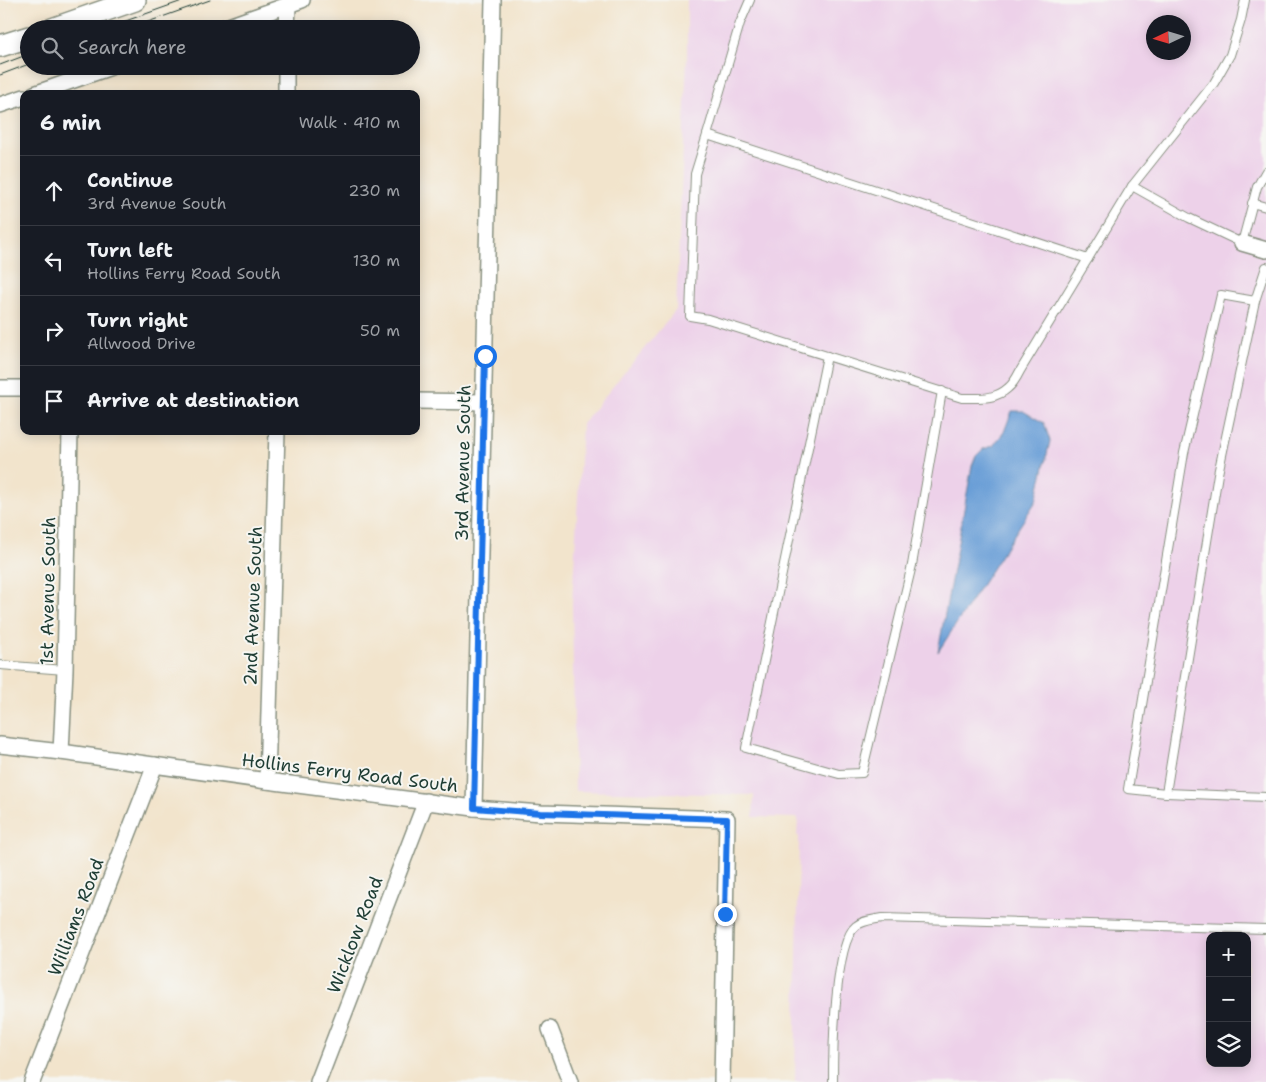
<!DOCTYPE html>
<meta charset="utf-8">
<style>
:root{--surface:#171b24;--page:#20242c;--text:#f1f3f6;--muted:#9ea1a6;--line:#363941}
body{margin:0;font-family:"Shantell Sans",sans-serif;background:var(--page);color:var(--text)}
.controls{position:absolute;right:15px;bottom:15px;display:grid;overflow:hidden;border-radius:10px;box-shadow:0 2px 12px #0003}
.controls button{width:45px;height:45px;display:grid;place-items:center;padding:0;border:0;border-bottom:1px solid var(--line);background:var(--surface);color:var(--text);font:25px sans-serif}
.compass{position:absolute;left:1146px;top:15px;width:45px;height:45px;border-radius:50%;background:var(--surface);box-shadow:0 2px 12px #0003;rotate:266deg}
.stop{position:absolute;width:15px;height:15px;margin:-11px;border:4px solid #1a73e8;border-radius:50%;background:#fff}
.stop.end{background:#1a73e8;border-color:#fff;box-shadow:0 1px 5px #0008}
.list{margin:0;padding:0;list-style:none}
h2{display:flex;justify-content:space-between;align-items:center;height:65px;margin:0;padding:0 20px;font-size:21px}
h2 small{font-size:16px;font-weight:400;color:var(--muted)}
.list li{display:grid;grid-template-columns:32px 1fr auto;gap:15px;align-items:center;box-sizing:border-box;height:70px;padding:0 20px;border-top:1px solid var(--line)}
.list b{display:block;font-size:19px;white-space:nowrap}
.list p{margin:0;font-size:16px;white-space:nowrap;color:var(--muted)}
.list em{font-size:16px;font-style:normal;color:var(--muted)}
.icon{flex:none;width:28px;height:28px;fill:none;stroke:currentColor;stroke-width:2;stroke-linecap:round;stroke-linejoin:round}
.map{position:relative;flex:none;width:1266px;height:1082px;overflow:hidden}
.search{position:absolute;background:var(--surface);box-shadow:0 2px 12px #0003;left:20px;top:20px;width:400px;height:55px;display:flex;align-items:center;gap:12px;box-sizing:border-box;padding:0 18px;border-radius:28px;color:var(--muted);font-size:19px}
.panel{position:absolute;background:var(--surface);box-shadow:0 2px 12px #0003;left:20px;top:90px;width:400px;height:345px;border-radius:10px}
.map>svg:first-child{display:block}
</style>
<div class="map">
<svg width="1266" height="1082" viewBox="0 0 1266 1082">
<rect width="100%" height="100%" fill="#f6f6f2"/>
<filter id="ink" filterUnits="userSpaceOnUse"><feTurbulence type="fractalNoise" baseFrequency=".02" numOctaves="2"/><feDisplacementMap in="SourceGraphic" scale="10" xChannelSelector="R" yChannelSelector="G"/><feConvolveMatrix kernelMatrix="1 2 1 2 8 2 1 2 1" color-interpolation-filters="sRGB"/></filter>
<filter id="wash" filterUnits="userSpaceOnUse"><feTurbulence type="fractalNoise" baseFrequency=".0096" numOctaves="4" result="noise"/><feDisplacementMap in="SourceGraphic" scale="20" xChannelSelector="R" yChannelSelector="G"/><feGaussianBlur stdDeviation="1.12" result="paint"/><feColorMatrix in="noise" values="0 0 0 0 0 0 0 0 0 0 0 0 0 0 0 0 0 1.4 0 .05"/><feComposite in="paint" operator="in"/></filter>
<g filter="url(#wash)">
<rect width="100%" height="100%" fill="#f2e4cc"/>
<!-- built -->
<path fill="#edd1e9" fill-rule="evenodd" d="M 687,0 L 1266,0 L 1266,1082 L 795,1082 L 799,836 L 797,836 L 798,818 L 753,817 L 754,795 L 575,791 L 572,605 L 582,424 L 676,310 L 687,56 ZM 1154,22 L 1184,22 L 1184,52 L 1154,52 ZM 1210,936 L 1247,936 L 1247,1063 L 1210,1063 Z"/>
<!-- water -->
<polygon fill="#6b9fd7" stroke="#456e86" points="1012,411 1023,411 1044,423 1050,441 1036,501 938,652 972,466 976,456 983,449 993,446 1004,432"/>
</g>
<g filter="url(#ink)">
<g fill="none" stroke-linecap="round" stroke-linejoin="round">
<!-- service casing -->
<g stroke="#889080" stroke-width="10">
<g id="service">
<polyline points="750,0 740,23 707,135 1088,259"/>
<path d="M 707,135 L 695,174 L 690,316 L 708,319 L 962,398 C 979,398 995,400 1008,388 C 1013,384 1017,377 1020,371 L 1132,186 L 1214,83 L 1230,55 L 1241,20 L 1245,0"/>
<polyline points="1132,186 1189,218 1242,243 1257,187 1266,171"/>
<polyline points="1252,203 1266,207"/>
<polyline points="1255,301 1221,295 1184,453 1128,789 1166,793 1266,797"/>
<polyline points="827,356 746,748 839,774 862,773 912,565 942,391"/>
<polyline points="0,665 65,670"/>
<polyline points="1166,793 1218,474 1255,301 1266,267"/>
<path d="M 833,1082 C 833,1052 834,943 856,926 C 863,920 873,920 882,918 L 1266,929"/>
</g>
</g>
<!-- minor casing -->
<g stroke="#889080" stroke-width="18">
<g id="minor">
<polyline points="220,29 302,0"/>
<polyline points="287,29 288,5"/>
<polyline points="34,94 114,66"/>
<polyline points="286,94 286,66"/>
<polyline points="0,105 24,97"/>
<polyline points="1242,243 1266,250"/>
<polyline points="0,388 24,388"/>
<polyline points="416,401 484,402"/>
<polyline points="0,745 61,752 267,781 474,808 541,813 727,819 722,1082"/>
<polyline points="61,752 65,670 70,431"/>
<polyline points="267,781 277,431"/>
<polyline points="474,808 493,0"/>
<polyline points="550,1029 570,1082"/>
<polyline points="32,1082 155,765"/>
<polyline points="318,1082 426,801"/>
</g>
</g>
<!-- secondary casing -->
<g stroke="#889080" stroke-width="24">
<g id="secondary">
<polyline points="52,29 135,0"/>
<polyline points="0,46 29,37"/>
</g>
</g>
<!-- service -->
<use href="#service" stroke="#fff" stroke-width="8"/>
<!-- minor -->
<use href="#minor" stroke="#fff" stroke-width="15"/>
<!-- secondary -->
<use href="#secondary" stroke="#fff" stroke-width="21"/>
<!-- tram -->
<g stroke="#1f3d34" stroke-width="1">
<polyline points="103,29 185,0"/>
<polyline points="128,29 210,0"/>
<polyline points="0,65 29,54"/>
<polyline points="0,75 29,64"/>
</g>
</g>
</g>
<g fill="none" stroke-linecap="round" stroke-linejoin="round" filter="url(#ink)">
<!-- route -->
<polyline stroke="#1a73e8" stroke-width="6" points="485,356 474,808 541,813 727,819 725,914"/>
</g>
<g text-anchor="middle" stroke-width="4" stroke-linejoin="round" paint-order="stroke">
<!-- street labels -->
<g font-size="18" fill="#1f3d34" stroke="#f6f6f2">
<text transform="translate(463 463) rotate(-89)" y="6">3rd Avenue South</text>
<text transform="translate(48 591) rotate(-89)" y="6">1st Avenue South</text>
<text transform="translate(253 606) rotate(-88)" y="6">2nd Avenue South</text>
<text transform="translate(350 773) rotate(7)" y="6">Hollins Ferry Road South</text>
<text transform="translate(76 917) rotate(-69)" y="6">Williams Road</text>
<text transform="translate(355 935) rotate(-69)" y="6">Wicklow Road</text>
</g>
</g>
</svg>
<div class="controls">
<button>+</button>
<button>−</button>
<button><svg class="icon" aria-label="layers" viewBox="0 0 24 24"><path d="M12 4l9 5-9 5-9-5zM3 14l9 5 9-5"/></svg></button>
</div>
<svg class="compass" viewBox="-18 -18 36 36"><path d="M0-13l5 13h-10z" fill="#e53935"/><path d="M0 13l5-13h-10z" fill="#9ea1a6"/></svg>
<div class="stop" style="left:485px;top:356px"></div>
<div class="stop end" style="left:725px;top:914px"></div>
<div class="search"><svg class="icon" aria-label="search" viewBox="0 0 24 24"><circle cx="10" cy="10" r="6"/><path d="M15 15l6 6"/></svg>Search here</div>
<section class="panel">
<h2>6 min<small>Walk · 410 m</small></h2>
<ul class="list">
<li><svg class="icon" aria-label="ahead" viewBox="0 0 24 24"><path d="M12 20V5M6 11l6-6 6 6"/></svg><div><b>Continue</b><p>3rd Avenue South</p></div><em>230 m</em></li>
<li><svg class="icon" aria-label="left" viewBox="0 0 24 24"><path d="M17 20v-9H6M10 6l-5 5 5 5"/></svg><div><b>Turn left</b><p>Hollins Ferry Road South</p></div><em>130 m</em></li>
<li><svg class="icon" aria-label="right" viewBox="0 0 24 24"><path d="M7 20v-9h11M14 6l5 5-5 5"/></svg><div><b>Turn right</b><p>Allwood Drive</p></div><em>50 m</em></li>
<li><svg class="icon" aria-label="arrive" viewBox="0 0 24 24"><path d="M6 21V4h12l-3 4 3 4H6"/></svg><div><b>Arrive at destination</b></div></li>
</ul>
</section>
</div>
